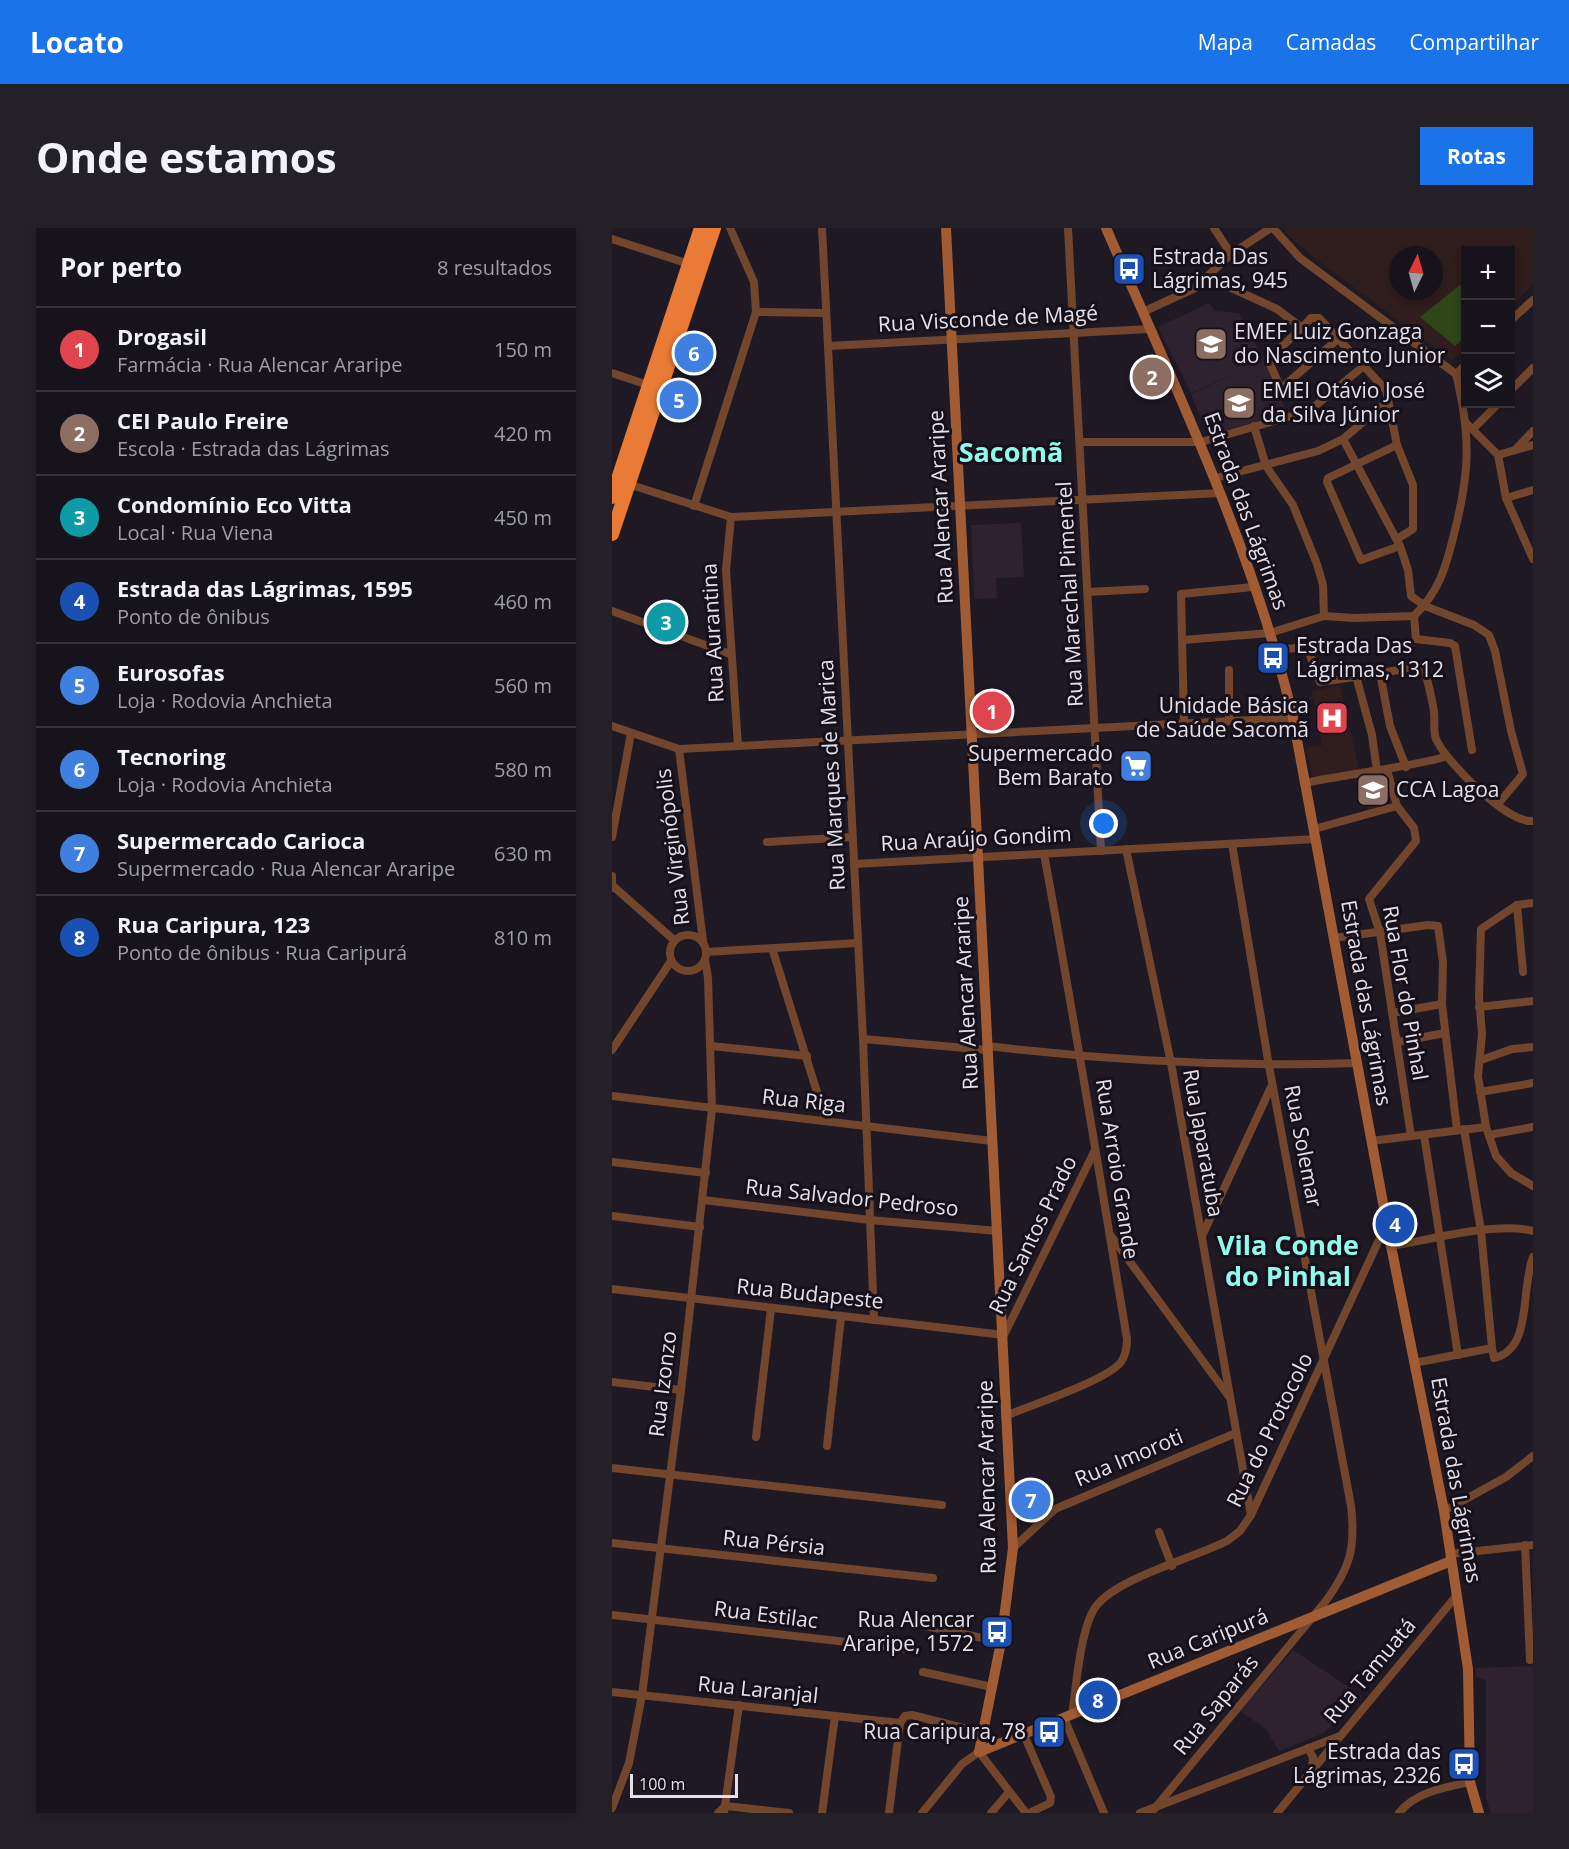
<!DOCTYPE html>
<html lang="pt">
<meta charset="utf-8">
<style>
:root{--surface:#17131b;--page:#242028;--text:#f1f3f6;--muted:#9e9ea3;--line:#36323a;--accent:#1a73e8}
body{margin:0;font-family:"Open Sans",sans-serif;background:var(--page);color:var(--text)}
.controls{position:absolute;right:18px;top:18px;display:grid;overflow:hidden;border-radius:0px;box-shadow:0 3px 9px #0003}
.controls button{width:54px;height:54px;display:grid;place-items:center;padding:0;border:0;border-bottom:2px solid var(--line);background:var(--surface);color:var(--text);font:30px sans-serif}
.compass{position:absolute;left:777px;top:18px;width:54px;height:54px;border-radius:50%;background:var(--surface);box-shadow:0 3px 9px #0003;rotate:5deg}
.scale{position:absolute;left:18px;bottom:15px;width:108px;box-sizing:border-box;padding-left:6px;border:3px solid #e4e0e8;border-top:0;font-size:16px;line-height:21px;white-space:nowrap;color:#e4e0e8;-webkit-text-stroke:4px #16101b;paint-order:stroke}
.you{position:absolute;left:492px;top:596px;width:21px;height:21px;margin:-15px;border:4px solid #fff;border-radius:50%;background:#1a73e8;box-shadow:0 0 0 9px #1a73e833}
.badge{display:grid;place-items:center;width:39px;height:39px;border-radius:50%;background:var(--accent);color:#fff;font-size:20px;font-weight:700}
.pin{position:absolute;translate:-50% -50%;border:3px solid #fff;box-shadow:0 2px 6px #0006}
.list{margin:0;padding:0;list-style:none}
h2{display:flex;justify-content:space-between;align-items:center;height:78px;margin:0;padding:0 24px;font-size:26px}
h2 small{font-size:20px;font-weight:400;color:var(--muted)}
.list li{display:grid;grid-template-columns:39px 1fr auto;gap:18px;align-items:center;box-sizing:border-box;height:84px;padding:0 24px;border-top:2px solid var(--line)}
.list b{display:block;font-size:22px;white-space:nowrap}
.list p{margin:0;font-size:20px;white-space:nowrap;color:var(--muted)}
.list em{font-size:20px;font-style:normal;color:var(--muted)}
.icon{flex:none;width:33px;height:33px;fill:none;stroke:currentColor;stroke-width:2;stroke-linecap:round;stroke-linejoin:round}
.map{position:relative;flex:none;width:921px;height:1585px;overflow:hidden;border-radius:0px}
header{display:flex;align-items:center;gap:36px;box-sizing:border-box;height:84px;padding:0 30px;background:var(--accent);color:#fff}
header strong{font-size:28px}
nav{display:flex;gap:33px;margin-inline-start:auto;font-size:21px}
.intro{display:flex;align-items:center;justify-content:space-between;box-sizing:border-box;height:144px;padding:0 36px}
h1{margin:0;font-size:42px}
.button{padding:15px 27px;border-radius:0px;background:var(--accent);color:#fff;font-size:21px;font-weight:700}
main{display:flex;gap:36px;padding:0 36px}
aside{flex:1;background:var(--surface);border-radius:0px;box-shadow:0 3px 9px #0003}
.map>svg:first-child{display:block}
</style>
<header>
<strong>Locato</strong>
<nav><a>Mapa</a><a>Camadas</a><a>Compartilhar</a></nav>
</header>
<div class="intro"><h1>Onde estamos</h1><a class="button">Rotas</a></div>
<main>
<aside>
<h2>Por perto<small>8 resultados</small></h2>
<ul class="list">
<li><span class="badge" style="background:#e0444e">1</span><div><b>Drogasil</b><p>Farmácia · Rua Alencar Araripe</p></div><em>150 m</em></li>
<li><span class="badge" style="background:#8d6e63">2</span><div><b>CEI Paulo Freire</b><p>Escola · Estrada das Lágrimas</p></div><em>420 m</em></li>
<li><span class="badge" style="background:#0f9aa8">3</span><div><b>Condomínio Eco Vitta</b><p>Local · Rua Viena</p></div><em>450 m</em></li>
<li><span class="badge" style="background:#1a4fb4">4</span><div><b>Estrada das Lágrimas, 1595</b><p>Ponto de ônibus</p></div><em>460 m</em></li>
<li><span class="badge" style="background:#3f7fe0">5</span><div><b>Eurosofas</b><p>Loja · Rodovia Anchieta</p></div><em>560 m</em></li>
<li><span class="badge" style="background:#3f7fe0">6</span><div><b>Tecnoring</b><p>Loja · Rodovia Anchieta</p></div><em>580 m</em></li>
<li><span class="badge" style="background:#3f7fe0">7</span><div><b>Supermercado Carioca</b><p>Supermercado · Rua Alencar Araripe</p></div><em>630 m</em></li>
<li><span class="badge" style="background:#1a4fb4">8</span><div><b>Rua Caripura, 123</b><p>Ponto de ônibus · Rua Caripurá</p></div><em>810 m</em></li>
</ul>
</aside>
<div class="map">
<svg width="921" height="1585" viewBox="0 0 921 1585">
<rect width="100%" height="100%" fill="#1f1924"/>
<!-- education -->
<g fill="#2e222f">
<polygon points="597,75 603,83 627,85 652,132 645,136 654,132 675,185 596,207 579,166 636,140 579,165 546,99"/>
<polygon points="551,139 560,157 528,160 522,142"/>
<polygon points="409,295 412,349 384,350 385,370 362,371 359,297"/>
<polygon points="768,546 772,577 756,582 749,547"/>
<polygon points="681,1422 750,1468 712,1505 667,1523 654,1501 628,1483"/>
<polygon points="921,1438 921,1585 879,1585 874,1571 874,1452 864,1449 864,1440"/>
</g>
<!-- medical -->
<g fill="#301d1d" fill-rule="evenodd">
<path d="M 672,0 L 921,0 L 921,57 L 899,78 L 898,22 L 854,22 L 853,120 L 840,133 L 700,28 L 673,5 ZM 786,27 L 822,27 L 822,63 L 786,63 Z"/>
<polygon points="728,457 747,541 701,551 694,520 710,517 700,463"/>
</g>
<!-- green -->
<polygon fill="#304618" points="853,53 853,109 843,118 808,89"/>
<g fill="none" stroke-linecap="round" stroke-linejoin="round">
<!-- street -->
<g stroke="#72462d" stroke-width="8">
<polyline points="210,0 251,811 262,1092"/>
<polyline points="456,0 489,623"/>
<polyline points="602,0 619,26"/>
<polyline points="661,0 688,30 844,146"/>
<polyline points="0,11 77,36"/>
<polyline points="595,49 665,81 690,100 699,90 707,90 774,162 785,217 801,257 801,301 785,311"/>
<polyline points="144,84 213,85"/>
<polyline points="531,84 583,60 619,26 659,0"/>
<polyline points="898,93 921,72"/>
<polyline points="690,100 656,131 668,159 672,158 727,110"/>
<polyline points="216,118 538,101"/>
<polyline points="0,145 36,157"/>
<polyline points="844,146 854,136"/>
<polyline points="898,163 921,140"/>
<polyline points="854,195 886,227 894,270 921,331"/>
<polyline points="642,198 654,238 681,277 705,336 711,357 712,388"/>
<polyline points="861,201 886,176"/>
<polyline points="731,211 788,318 796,342 799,368 813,378 862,397 877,407 883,423 899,503 911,546 886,576"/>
<polyline points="468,214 589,214 697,183 753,137"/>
<polyline points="785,217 716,250 715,254 749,332 788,318"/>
<polyline points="904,221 921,203"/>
<polyline points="886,227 921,217"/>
<polyline points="603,250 706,223 731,211 776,173"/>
<polyline points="13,255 119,289 609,265"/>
<polyline points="894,270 921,262"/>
<polyline points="82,278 144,84 142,54 118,0"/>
<polyline points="119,289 114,342 126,518"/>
<polyline points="476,364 533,361"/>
<polyline points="0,383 118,426"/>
<polyline points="802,388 804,411 838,415 843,418 860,522"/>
<path d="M 571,412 L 658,405 L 712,388 L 742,390 L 802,388 C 827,364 834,339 842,306 C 858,244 859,208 844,146"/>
<polyline points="664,422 695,419 708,454 768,445 778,498 794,539"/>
<polyline points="617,442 617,493"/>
<path d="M 768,445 L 812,438 C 815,453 820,468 822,484 C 823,493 821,503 824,511 C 834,534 896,596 921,593"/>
<polyline points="744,448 760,507 765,543"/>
<polyline points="572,496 569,366 641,359"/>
<polyline points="0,498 67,521 681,490"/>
<polyline points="67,521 91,713"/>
<polyline points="775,542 785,578 802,600 804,613 757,671 768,705 799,908"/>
<path d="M 693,555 C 740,545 787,541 833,529"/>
<polyline points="702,601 785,578"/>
<polyline points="0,609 19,505"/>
<polyline points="155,614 240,609"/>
<polyline points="514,621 559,835 639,1287"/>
<polyline points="242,636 704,611"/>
<polyline points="0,648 0,660"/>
<polyline points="1,658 62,712"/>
<polyline points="921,675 905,677 869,701 867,768 870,806 866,848 874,899 884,928 899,945 921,958"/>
<polyline points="905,677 911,744"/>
<circle cx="76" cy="725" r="18"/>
<polyline points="722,710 816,697 826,698 831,734 830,776 845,902"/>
<polyline points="160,720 214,893"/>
<polyline points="94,724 246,715"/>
<polyline points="867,779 921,773"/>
<polyline points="780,785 830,776"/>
<polyline points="251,811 376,822"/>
<polyline points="785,814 833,805"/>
<polyline points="99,818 195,828"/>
<path d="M 376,818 C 499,833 621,839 745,835"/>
<polyline points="0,822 59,733"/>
<polyline points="869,832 900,821 921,819"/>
<polyline points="868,864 921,855"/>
<polyline points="0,868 380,913"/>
<polyline points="852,901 869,1003 880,1120"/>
<polyline points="812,907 846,1127"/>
<polyline points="877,907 921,899"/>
<polyline points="759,913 874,899"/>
<polyline points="0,934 94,945"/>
<polyline points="91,972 258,992 386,1003"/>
<polyline points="0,988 88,999"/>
<polyline points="499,1008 618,1170"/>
<polyline points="590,1008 660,857"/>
<path d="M 779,1018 C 818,1012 885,993 921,1003"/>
<polyline points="0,1061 392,1107 482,924"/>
<path d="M 802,1135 L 880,1120 L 882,1130 C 921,1121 908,1063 921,1029"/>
<polyline points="0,1154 69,1162"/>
<path d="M 393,1188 C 417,1178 496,1152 509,1134 C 514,1127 515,1119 515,1111 C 488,950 462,788 432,626"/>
<polyline points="144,1209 159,1081"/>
<polyline points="215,1218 229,1089"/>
<polyline points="0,1240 330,1277"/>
<polyline points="832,1283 894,1249 921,1228"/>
<polyline points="547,1304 560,1338"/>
<polyline points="0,1315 321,1350"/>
<polyline points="913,1317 918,1432"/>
<polyline points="401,1320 443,1281 624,1205"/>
<polyline points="838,1326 921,1317"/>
<polyline points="0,1387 304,1422"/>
<polyline points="314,1398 389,1414"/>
<polyline points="311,1444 380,1459"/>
<polyline points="0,1464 288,1495"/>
<path d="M 460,1487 C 464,1460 468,1406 481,1383 C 497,1352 582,1330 615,1313 L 628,1303 L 639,1287 L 774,997"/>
<polyline points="452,1490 492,1585"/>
<polyline points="288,1495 293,1488 300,1487 371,1505"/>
<polyline points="412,1507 439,1569 438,1575 417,1585"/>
<polyline points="696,1520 701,1529 700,1541"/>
<polyline points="0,1580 17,1535 30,1467 69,1162 100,881 96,750 93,732"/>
<polyline points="106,1585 113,1578 177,1585"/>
<polyline points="112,1585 127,1477"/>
<polyline points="210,1585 223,1488"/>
<polyline points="277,1585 288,1495"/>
<polyline points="310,1585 350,1536 367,1524 414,1585"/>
<polyline points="379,1585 397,1564"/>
<polyline points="528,1585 728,1508"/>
<path d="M 539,1585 L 713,1374 C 738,1340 744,1320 739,1278 L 657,838 L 620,616"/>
<polyline points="665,1585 845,1367"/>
<path d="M 787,1585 C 803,1564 834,1559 858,1554"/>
</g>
<!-- secondary -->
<g stroke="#a25c33" stroke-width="10">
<polyline points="334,0 401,1320 389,1414 367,1524"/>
<path d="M 494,0 C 563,159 639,316 680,485 L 779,1018 L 832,1283 L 856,1441 L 858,1554 L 867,1585"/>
<polyline points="367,1524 839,1333"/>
</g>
<!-- highway -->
<g stroke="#ea7b36" stroke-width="14">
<polyline points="0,269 89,0"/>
<polyline points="0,306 102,0"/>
</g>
</g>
<!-- icons -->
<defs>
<g id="bus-square" transform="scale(1.725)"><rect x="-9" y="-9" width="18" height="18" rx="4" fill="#1a4fb4" stroke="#16101b"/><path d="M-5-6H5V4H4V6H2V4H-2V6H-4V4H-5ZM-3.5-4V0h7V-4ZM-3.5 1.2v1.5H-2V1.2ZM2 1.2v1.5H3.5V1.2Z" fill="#fff"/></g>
<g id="school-square" transform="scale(1.725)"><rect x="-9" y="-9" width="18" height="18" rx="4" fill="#8d6e63" stroke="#16101b"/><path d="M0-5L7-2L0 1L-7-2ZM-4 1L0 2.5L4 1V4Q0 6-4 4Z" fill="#fff"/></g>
<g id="hospital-square" transform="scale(1.725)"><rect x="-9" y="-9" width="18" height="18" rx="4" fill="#e0444e" stroke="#16101b"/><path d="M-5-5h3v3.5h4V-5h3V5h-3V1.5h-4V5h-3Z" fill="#fff"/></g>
<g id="supermarket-square" transform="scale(1.725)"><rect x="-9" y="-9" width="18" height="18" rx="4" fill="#3f7fe0" stroke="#16101b"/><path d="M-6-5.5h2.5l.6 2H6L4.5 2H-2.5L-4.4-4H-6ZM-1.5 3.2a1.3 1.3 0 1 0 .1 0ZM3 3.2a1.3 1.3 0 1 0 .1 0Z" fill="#fff"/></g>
</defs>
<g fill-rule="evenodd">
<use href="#bus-square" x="517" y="41"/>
<use href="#school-square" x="599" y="116"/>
<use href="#school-square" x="627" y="175"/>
<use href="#bus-square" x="661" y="430"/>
<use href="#hospital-square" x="720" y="490"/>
<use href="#supermarket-square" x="524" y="538"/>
<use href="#school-square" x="761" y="562"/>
<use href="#bus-square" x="385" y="1404"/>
<use href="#bus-square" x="437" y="1504"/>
<use href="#bus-square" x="852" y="1536"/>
</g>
<g text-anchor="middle" stroke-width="6" stroke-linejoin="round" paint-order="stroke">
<!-- poi labels -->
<g font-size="21" fill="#e4e0e8" stroke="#16101b" text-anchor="start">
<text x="540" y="36">Estrada Das<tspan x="540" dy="24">Lágrimas, 945</tspan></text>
<text x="622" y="111">EMEF Luiz Gonzaga<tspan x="622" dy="24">do Nascimento Junior</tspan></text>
<text x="650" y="170">EMEI Otávio José<tspan x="650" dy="24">da Silva Júnior</tspan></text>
<text x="684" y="425">Estrada Das<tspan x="684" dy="24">Lágrimas, 1312</tspan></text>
<text x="697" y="485" text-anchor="end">Unidade Básica<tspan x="697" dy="24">de Saúde Sacomã</tspan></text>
<text x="501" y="533" text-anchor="end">Supermercado<tspan x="501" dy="24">Bem Barato</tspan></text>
<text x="784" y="569">CCA Lagoa</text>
<text x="362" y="1399" text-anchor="end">Rua Alencar<tspan x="362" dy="24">Araripe, 1572</tspan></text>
<text x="414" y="1511" text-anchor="end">Rua Caripura, 78</text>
<text x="829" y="1531" text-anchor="end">Estrada das<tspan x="829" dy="24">Lágrimas, 2326</tspan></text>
</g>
<!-- street labels -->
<g font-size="21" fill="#e4e0e8" stroke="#16101b">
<text transform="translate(376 91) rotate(-3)" y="7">Rua Visconde de Magé</text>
<text transform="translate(329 279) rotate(-93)" y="7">Rua Alencar Araripe</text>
<text transform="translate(634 283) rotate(70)" y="7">Estrada das Lágrimas</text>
<text transform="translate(458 366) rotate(-93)" y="7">Rua Marechal Pimentel</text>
<text transform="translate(101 405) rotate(-93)" y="7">Rua Aurantina</text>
<text transform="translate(220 547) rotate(-93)" y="7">Rua Marques de Marica</text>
<text transform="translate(364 611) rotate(-3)" y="7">Rua Araújo Gondim</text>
<text transform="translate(61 619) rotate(-97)" y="7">Rua Virginópolis</text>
<text transform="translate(354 765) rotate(-93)" y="7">Rua Alencar Araripe</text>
<text transform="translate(793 765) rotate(80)" y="7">Rua Flor do Pinhal</text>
<text transform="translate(754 775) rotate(80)" y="7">Estrada das Lágrimas</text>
<text transform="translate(192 873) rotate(6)" y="7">Rua Riga</text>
<text transform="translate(591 915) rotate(80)" y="7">Rua Japaratuba</text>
<text transform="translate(691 918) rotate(79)" y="7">Rua Solemar</text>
<text transform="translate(505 941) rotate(81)" y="7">Rua Arroio Grande</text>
<text transform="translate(240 970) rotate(6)" y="7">Rua Salvador Pedroso</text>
<text transform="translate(421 1007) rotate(-64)" y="7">Rua Santos Prado</text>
<text transform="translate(198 1066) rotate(6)" y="7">Rua Budapeste</text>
<text transform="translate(51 1156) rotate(-83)" y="7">Rua Izonzo</text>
<text transform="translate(658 1202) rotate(-64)" y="7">Rua do Protocolo</text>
<text transform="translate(517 1230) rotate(-23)" y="7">Rua Imoroti</text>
<text transform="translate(375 1249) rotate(-91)" y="7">Rua Alencar Araripe</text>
<text transform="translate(844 1252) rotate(80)" y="7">Estrada das Lágrimas</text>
<text transform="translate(162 1315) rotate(6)" y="7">Rua Pérsia</text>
<text transform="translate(154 1387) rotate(7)" y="7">Rua Estilac</text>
<text transform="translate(596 1411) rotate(-22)" y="7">Rua Caripurá</text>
<text transform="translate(758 1443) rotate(-50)" y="7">Rua Tamuatá</text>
<text transform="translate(146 1462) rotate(6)" y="7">Rua Laranjal</text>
<text transform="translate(604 1477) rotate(-51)" y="7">Rua Saparás</text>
</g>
<!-- district labels -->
<g font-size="27" font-weight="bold" fill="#91faef" stroke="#16101b">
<text x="399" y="234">Sacomã</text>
<text x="676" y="1027">Vila Conde<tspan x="676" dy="31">do Pinhal</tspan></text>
</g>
</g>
</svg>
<div class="controls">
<button>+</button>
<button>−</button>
<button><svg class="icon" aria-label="layers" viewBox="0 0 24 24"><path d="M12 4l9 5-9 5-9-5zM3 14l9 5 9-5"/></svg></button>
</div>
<svg class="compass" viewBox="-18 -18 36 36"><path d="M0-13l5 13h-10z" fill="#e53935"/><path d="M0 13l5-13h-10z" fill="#9e9ea3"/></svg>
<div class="scale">100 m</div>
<div class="you"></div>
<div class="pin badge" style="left:380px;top:483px;background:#e0444e">1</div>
<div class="pin badge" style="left:540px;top:149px;background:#8d6e63">2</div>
<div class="pin badge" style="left:54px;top:394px;background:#0f9aa8">3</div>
<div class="pin badge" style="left:783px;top:996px;background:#1a4fb4">4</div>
<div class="pin badge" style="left:67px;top:172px;background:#3f7fe0">5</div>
<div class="pin badge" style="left:82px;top:125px;background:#3f7fe0">6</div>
<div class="pin badge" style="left:419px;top:1272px;background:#3f7fe0">7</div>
<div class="pin badge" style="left:486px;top:1472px;background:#1a4fb4">8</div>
</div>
</main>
